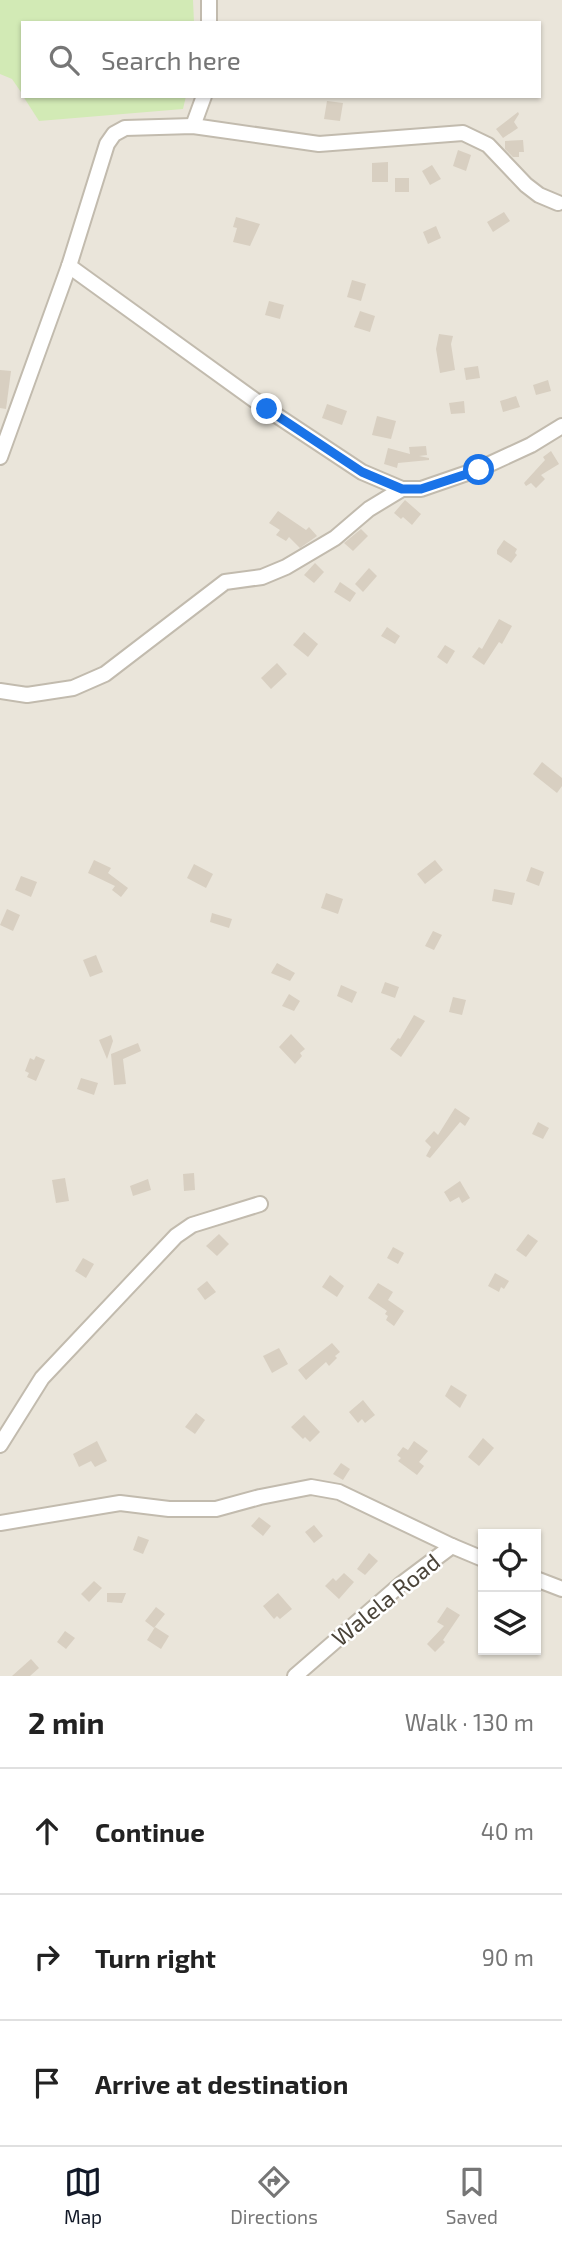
<!DOCTYPE html>
<meta charset="utf-8">
<style>
:root{--surface:#fff;--page:#f2f2f2;--text:#222;--muted:#767676;--line:#e0e0e0;--accent:#111827}
body{margin:0;font-family:"Exo 2",sans-serif;background:var(--page);color:var(--text)}
.controls{position:absolute;right:21px;bottom:21px;display:grid;overflow:hidden;border-radius:0px;box-shadow:0 2px 5px #0004}
.controls button{width:63px;height:63px;display:grid;place-items:center;padding:0;border:0;border-bottom:2px solid var(--line);background:var(--surface);color:var(--text);font:35px sans-serif}
.stop{position:absolute;width:21px;height:21px;margin:-16px;border:5px solid #1a73e8;border-radius:50%;background:#fff}
.stop.end{background:#1a73e8;border-color:#fff;box-shadow:0 2px 7px #0008}
.list{margin:0;padding:0;list-style:none}
h2{display:flex;justify-content:space-between;align-items:center;height:91px;margin:0;padding:0 28px;font-size:30px}
h2 small{font-size:23px;font-weight:400;color:var(--muted)}
.list li{display:grid;grid-template-columns:46px 1fr auto;gap:21px;align-items:center;box-sizing:border-box;height:126px;padding:0 28px;border-top:2px solid var(--line)}
.list b{display:block;font-size:26px;white-space:nowrap}
.list em{font-size:23px;font-style:normal;color:var(--muted)}
.icon{flex:none;width:38px;height:38px;fill:none;stroke:currentColor;stroke-width:2;stroke-linecap:round;stroke-linejoin:round}
.map{position:relative;flex:none;width:562px;height:1676px;overflow:hidden}
.search{position:absolute;background:var(--surface);box-shadow:0 2px 5px #0004;left:21px;right:21px;top:21px;height:77px;display:flex;align-items:center;gap:18px;box-sizing:border-box;padding:0 24px;border-radius:0px;color:var(--muted);font-size:26px}
.sheet{height:469px;background:var(--surface)}
nav{display:flex;justify-content:space-around;align-items:center;box-sizing:border-box;height:98px;border-top:2px solid var(--line);background:var(--surface);font-size:19px;color:var(--muted)}
nav a{display:grid;justify-items:center;gap:4px}
nav .on{color:var(--accent)}
.map>svg:first-child{display:block}
</style>
<div class="map">
<svg width="562" height="1676" viewBox="0 0 562 1676">
<rect width="100%" height="100%" fill="#f6f3ec"/>
<!-- residential -->
<path fill="#eae5da" fill-rule="evenodd" d="M 0,0 L 562,0 L 562,1676 L 0,1676 ZM 23,23 L 539,23 L 539,96 L 23,96 ZM 483,1534 L 536,1534 L 536,1650 L 483,1650 Z"/>
<!-- green -->
<g fill="#d2eab5">
<polygon points="0,0 193,0 194,23 23,23 23,95 12,79 0,74"/>
<polygon points="23,96 186,96 183,109 39,121"/>
</g>
<!-- building -->
<g fill="#d8cfc1">
<polygon points="327,101 343,103 340,121 324,119"/>
<polygon points="518,112 519,114 514,122 518,128 503,138 496,129"/>
<polygon points="523,140 524,152 519,152 519,157 513,157 505,149 505,141"/>
<polygon points="458,150 471,155 466,171 453,166"/>
<polygon points="388,162 388,182 372,182 372,163"/>
<polygon points="432,165 441,179 430,185 422,171"/>
<rect x="395" y="178" width="14" height="14"/>
<polygon points="504,212 510,221 493,232 487,222"/>
<polygon points="236,217 260,224 250,246 233,242 237,228 233,227"/>
<polygon points="436,226 441,238 428,244 423,232"/>
<polygon points="352,280 366,284 361,301 347,297"/>
<polygon points="269,301 284,305 280,319 265,315"/>
<polygon points="360,311 375,316 370,332 354,327"/>
<polygon points="439,334 453,336 451,344 455,370 440,373 436,349"/>
<polygon points="478,366 480,378 466,380 464,368"/>
<polygon points="0,370 11,371 6,409 0,408"/>
<polygon points="548,380 551,391 536,395 533,385"/>
<polygon points="516,396 520,407 503,412 500,401"/>
<polygon points="464,401 465,413 451,414 449,403"/>
<polygon points="327,404 347,411 342,425 322,418"/>
<polygon points="377,416 396,421 391,439 372,435"/>
<polygon points="426,446 427,455 419,456 429,458 429,460 398,463 397,468 384,464 388,448 410,454 409,447"/>
<polygon points="551,451 559,464 541,475 545,479 536,488 531,483 526,486 524,483 545,460 543,457"/>
<polygon points="405,500 421,514 412,525 403,517 401,519 394,513"/>
<polygon points="278,511 306,530 309,527 317,536 300,548 289,537 286,541 276,535 280,530 269,523"/>
<polygon points="361,529 368,536 353,551 344,543"/>
<polygon points="504,540 517,549 515,553 517,555 511,563 497,554 497,550"/>
<polygon points="315,563 324,572 314,583 304,575"/>
<polygon points="369,568 377,576 363,592 355,584"/>
<polygon points="340,582 356,593 350,602 334,592"/>
<polygon points="499,619 512,626 502,644 499,642 484,665 472,657 479,647 482,649"/>
<polygon points="387,627 400,636 395,644 381,636"/>
<polygon points="304,632 318,644 308,657 293,645"/>
<polygon points="445,645 455,651 447,664 437,657"/>
<polygon points="277,663 287,674 271,689 261,678"/>
<polygon points="542,762 562,778 562,786 557,793 533,774"/>
<polygon points="94,860 111,868 108,873 128,888 121,897 112,890 115,886 88,873"/>
<polygon points="435,860 443,870 425,884 417,874"/>
<polygon points="194,864 213,874 206,888 187,878"/>
<polygon points="531,867 544,872 539,886 526,881"/>
<polygon points="21,876 37,882 31,897 15,890"/>
<polygon points="494,889 515,893 512,905 492,901"/>
<polygon points="326,893 343,899 338,914 321,908"/>
<polygon points="7,909 20,915 13,931 0,925"/>
<polygon points="212,913 232,919 229,928 210,922"/>
<polygon points="433,931 442,935 434,950 425,946"/>
<polygon points="96,955 103,972 90,977 83,960"/>
<polygon points="277,963 295,973 290,981 271,973"/>
<polygon points="385,982 399,987 395,998 381,993"/>
<polygon points="341,985 357,992 352,1003 337,996"/>
<polygon points="289,994 300,1001 294,1011 282,1006"/>
<polygon points="453,997 466,1000 462,1015 449,1012"/>
<polygon points="414,1015 425,1021 401,1057 390,1049 398,1038 400,1039"/>
<polygon points="291,1034 305,1049 300,1053 302,1056 295,1064 279,1047"/>
<polygon points="111,1035 113,1041 107,1059 99,1040"/>
<polygon points="138,1043 141,1051 123,1059 126,1084 114,1085 111,1054"/>
<polygon points="36,1056 45,1060 36,1081 27,1077 29,1073 25,1071 30,1058 34,1060"/>
<polygon points="81,1078 98,1083 94,1095 77,1089"/>
<polygon points="455,1108 470,1118 465,1126 460,1122 430,1158 426,1156 431,1147 425,1141 434,1131 438,1135"/>
<polygon points="538,1122 549,1128 543,1139 532,1134"/>
<polygon points="194,1173 195,1190 184,1191 183,1174"/>
<polygon points="65,1178 69,1201 56,1203 52,1180"/>
<polygon points="148,1179 151,1190 133,1196 130,1186"/>
<polygon points="460,1181 470,1198 462,1203 459,1197 450,1202 444,1192"/>
<polygon points="219,1234 229,1244 217,1256 206,1246"/>
<polygon points="528,1234 538,1241 526,1257 516,1250"/>
<polygon points="393,1247 404,1253 398,1264 387,1258"/>
<polygon points="83,1258 94,1264 86,1278 75,1271"/>
<polygon points="495,1273 509,1281 504,1289 501,1287 499,1292 488,1286"/>
<polygon points="330,1275 344,1286 337,1297 322,1287"/>
<polygon points="207,1281 216,1292 205,1300 197,1289"/>
<polygon points="378,1283 393,1292 388,1300 404,1311 394,1326 386,1320 388,1316 385,1314 387,1311 368,1298"/>
<polygon points="332,1343 340,1352 335,1356 337,1358 329,1366 326,1362 306,1380 298,1370"/>
<polygon points="279,1348 288,1364 272,1373 263,1356"/>
<polygon points="451,1385 467,1395 460,1408 445,1396"/>
<polygon points="363,1400 375,1415 365,1423 362,1419 358,1423 349,1412"/>
<polygon points="196,1413 205,1420 195,1434 185,1427"/>
<polygon points="304,1415 320,1432 310,1442 305,1437 303,1439 291,1427"/>
<polygon points="483,1438 494,1448 479,1466 468,1457"/>
<polygon points="97,1441 107,1461 95,1467 91,1461 79,1467 73,1454"/>
<polygon points="414,1441 428,1451 419,1462 424,1466 417,1475 398,1461 401,1458 397,1455 403,1447 408,1450"/>
<polygon points="341,1463 350,1469 343,1480 333,1474"/>
<polygon points="259,1517 271,1526 263,1536 251,1526"/>
<polygon points="314,1525 323,1536 314,1543 305,1532"/>
<polygon points="138,1536 149,1540 143,1554 133,1550"/>
<polygon points="369,1553 378,1561 365,1575 357,1569"/>
<polygon points="344,1573 354,1582 339,1599 325,1586 333,1578 336,1581"/>
<polygon points="94,1581 102,1588 89,1602 81,1594"/>
<polygon points="107,1593 126,1593 122,1603 107,1602"/>
<polygon points="278,1593 292,1609 280,1619 277,1616 274,1619 263,1606"/>
<polygon points="156,1607 165,1614 154,1628 145,1621"/>
<polygon points="447,1607 460,1615 443,1640 445,1642 435,1652 427,1644 444,1626 437,1622"/>
<polygon points="155,1627 169,1636 161,1649 147,1640"/>
<polygon points="65,1631 75,1638 66,1649 57,1642"/>
<polygon points="31,1659 39,1668 30,1676 12,1676"/>
</g>
<g fill="none" stroke-linecap="round" stroke-linejoin="round">
<!-- minor casing -->
<g stroke="#c2bbae" stroke-width="18">
<g id="minor">
<polyline points="209,0 209,23"/>
<polyline points="193,126 204,96"/>
<polyline points="69,266 267,409 362,472 402,489 421,489 479,469 531,445 562,426"/>
<polyline points="0,457 69,266 107,144 114,134 125,128 193,126 319,144 463,133 488,145 526,185 539,195 558,203"/>
<polyline points="0,691 27,695 73,688 105,674 225,582 262,577 286,567 335,538 369,509 402,489"/>
<polyline points="0,1445 42,1378 176,1236 192,1225 260,1204"/>
<polyline points="0,1523 120,1503 169,1509 216,1509 260,1497 311,1487 339,1492 452,1546 483,1559"/>
<polyline points="536,1579 562,1589"/>
<polyline points="295,1676 400,1585 452,1546"/>
</g>
</g>
<!-- minor -->
<use href="#minor" stroke="#fff" stroke-width="14"/>
</g>
<g fill="none" stroke-linecap="round" stroke-linejoin="round">
<!-- route -->
<polyline stroke="#1a73e8" stroke-width="9" points="267,409 362,472 402,489 421,489 479,470"/>
</g>
<g text-anchor="middle" stroke-width="5" stroke-linejoin="round" paint-order="stroke">
<!-- street labels -->
<g font-size="23" fill="#4b4439" stroke="#fff">
<text transform="translate(386 1600) rotate(-39)" y="8">Walela Road</text>
</g>
</g>
</svg>
<div class="controls">
<button><svg class="icon" aria-label="locate" viewBox="0 0 24 24"><circle cx="12" cy="12" r="6"/><path d="M12 2v4M12 18v4M2 12h4M18 12h4"/></svg></button>
<button><svg class="icon" aria-label="layers" viewBox="0 0 24 24"><path d="M12 4l9 5-9 5-9-5zM3 14l9 5 9-5"/></svg></button>
</div>
<div class="stop" style="left:479px;top:470px"></div>
<div class="stop end" style="left:267px;top:409px"></div>
<div class="search"><svg class="icon" aria-label="search" viewBox="0 0 24 24"><circle cx="10" cy="10" r="6"/><path d="M15 15l6 6"/></svg>Search here</div>
</div>
<section class="sheet">
<h2>2 min<small>Walk · 130 m</small></h2>
<ul class="list">
<li><svg class="icon" aria-label="ahead" viewBox="0 0 24 24"><path d="M12 20V5M6 11l6-6 6 6"/></svg><div><b>Continue</b></div><em>40 m</em></li>
<li><svg class="icon" aria-label="right" viewBox="0 0 24 24"><path d="M7 20v-9h11M14 6l5 5-5 5"/></svg><div><b>Turn right</b></div><em>90 m</em></li>
<li><svg class="icon" aria-label="arrive" viewBox="0 0 24 24"><path d="M6 21V4h12l-3 4 3 4H6"/></svg><div><b>Arrive at destination</b></div></li>
</ul>
</section>
<nav>
<a class="on"><svg class="icon" aria-label="map" viewBox="0 0 24 24"><path d="M3 6l6-2 6 2 6-2v14l-6 2-6-2-6 2zM9 4v14M15 6v14"/></svg>Map</a>
<a><svg class="icon" aria-label="directions" viewBox="0 0 24 24"><path d="M12 3l9 9-9 9-9-9zM9 14v-3h6M13 9l2 2-2 2"/></svg>Directions</a>
<a><svg class="icon" aria-label="saved" viewBox="0 0 24 24"><path d="M7 4h10v16l-5-4-5 4z"/></svg>Saved</a>
</nav>
